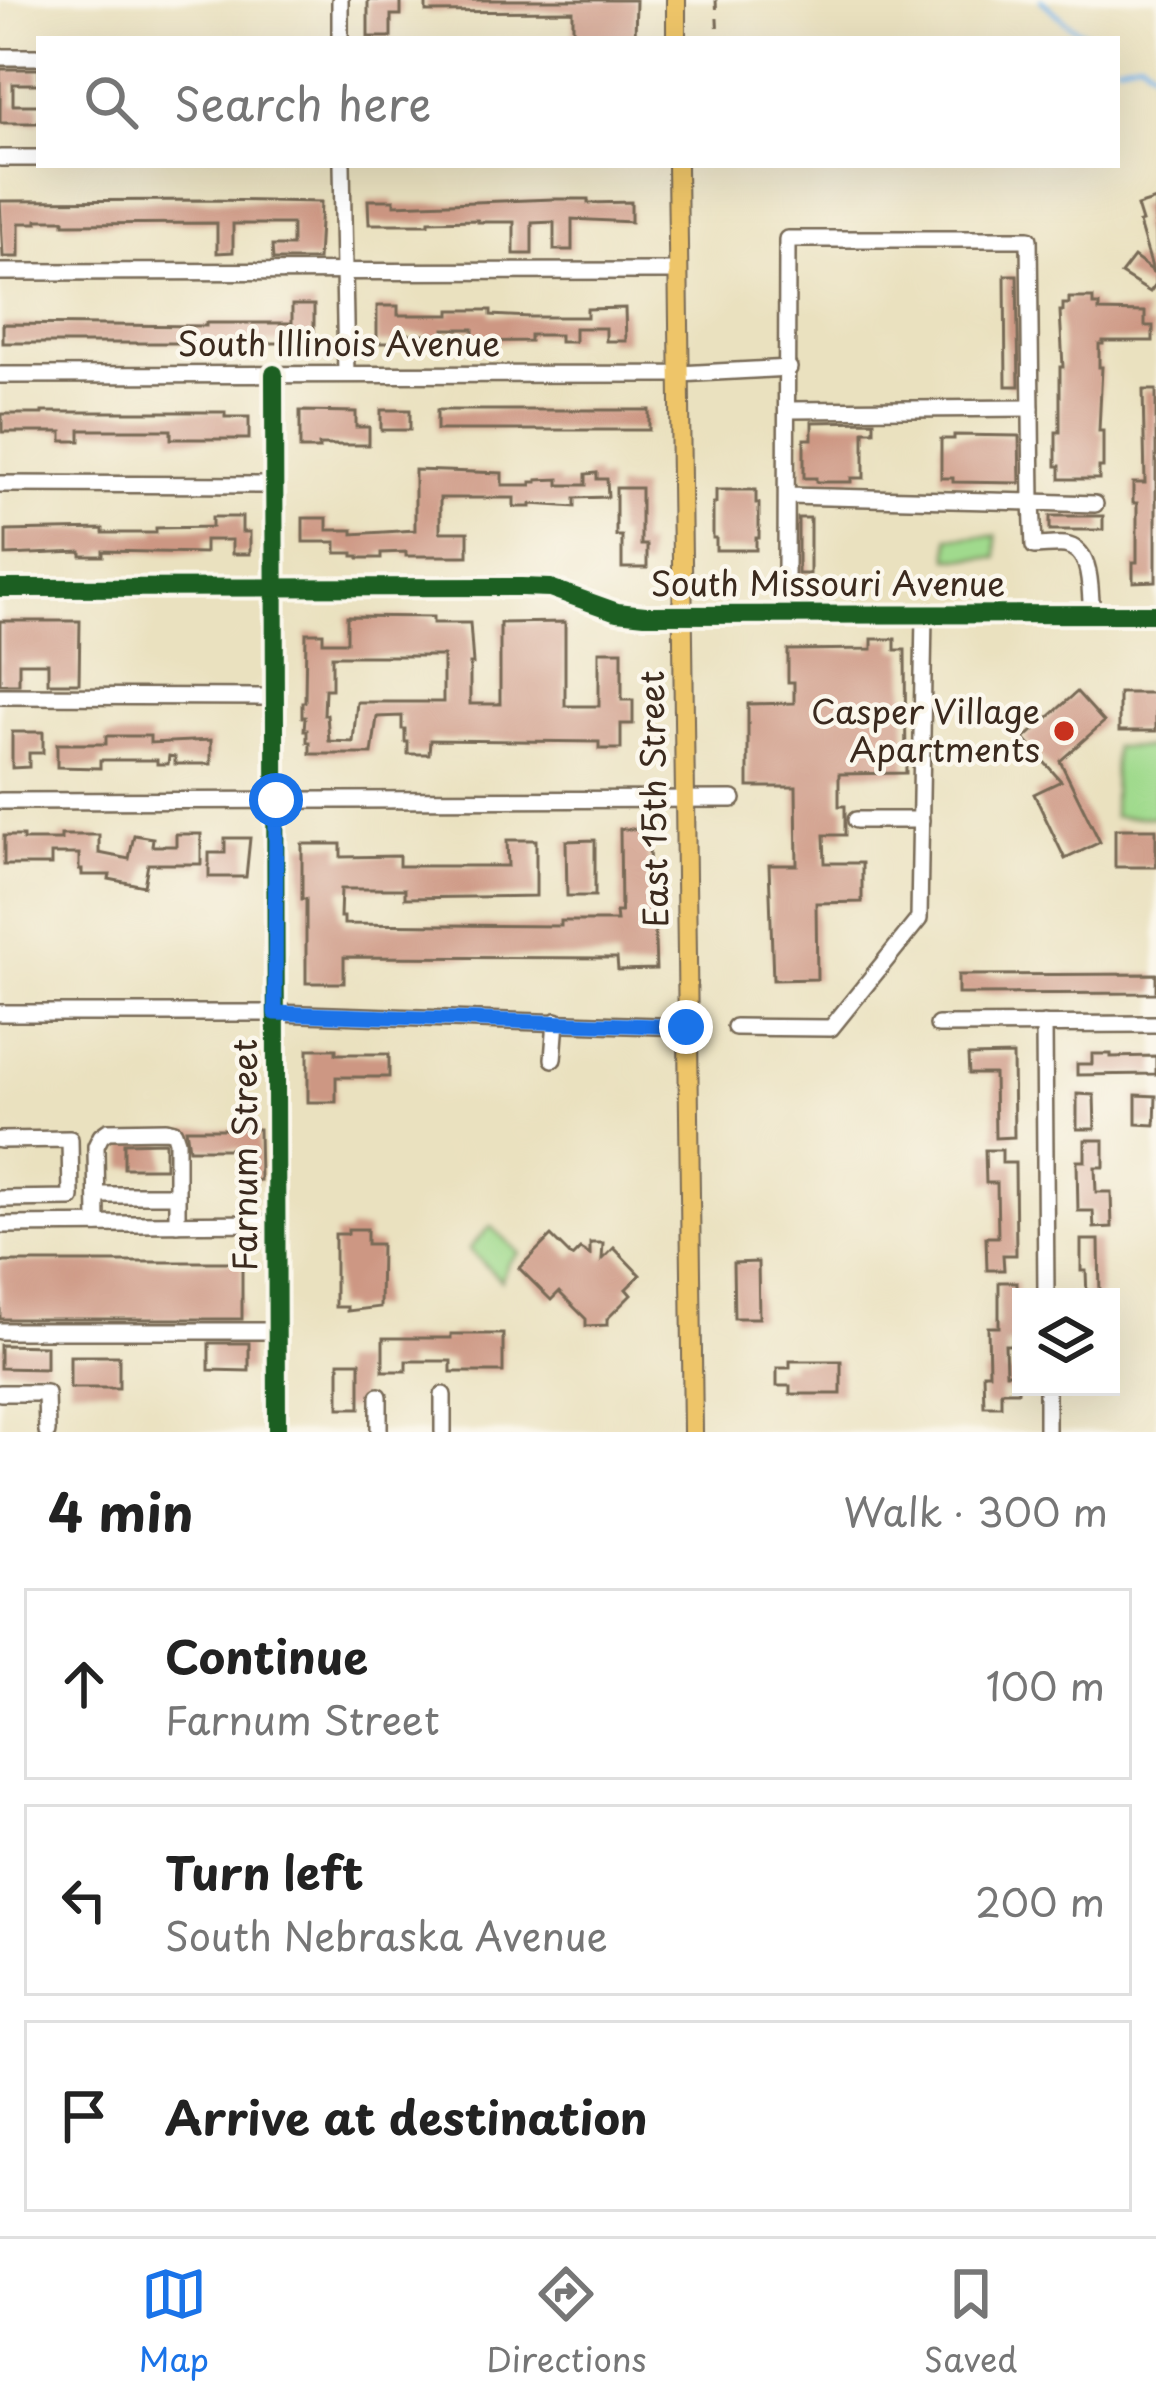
<!DOCTYPE html>
<meta charset="utf-8">
<style>
:root{--surface:#fff;--page:#f6f6f6;--text:#222;--muted:#767676;--line:#e0e0e0;--accent:#1a73e8}
body{margin:0;font-family:"Playpen Sans",sans-serif;background:var(--page);color:var(--text)}
.controls{position:absolute;right:36px;bottom:36px;display:grid;overflow:hidden;border-radius:0px;box-shadow:0 12px 48px #0002}
.controls button{width:108px;height:108px;display:grid;place-items:center;padding:0;border:0;border-bottom:3px solid var(--line);background:var(--surface);color:var(--text);font:60px sans-serif}
.stop{position:absolute;width:36px;height:36px;margin:-27px;border:9px solid #1a73e8;border-radius:50%;background:#fff}
.stop.end{background:#1a73e8;border-color:#fff;box-shadow:0 3px 12px #0008}
.list{margin:0;padding:0;list-style:none}
h2{display:flex;justify-content:space-between;align-items:center;height:156px;margin:0;padding:0 48px;font-size:51px}
h2 small{font-size:39px;font-weight:400;color:var(--muted)}
.list li{display:grid;grid-template-columns:78px 1fr auto;gap:36px;align-items:center;box-sizing:border-box;height:192px;margin:0 24px 24px;padding:0 24px;border:3px solid var(--line);border-radius:0px}
.list b{display:block;font-size:45px;white-space:nowrap}
.list p{margin:0;font-size:39px;white-space:nowrap;color:var(--muted)}
.list em{font-size:39px;font-style:normal;color:var(--muted)}
.icon{flex:none;width:66px;height:66px;fill:none;stroke:currentColor;stroke-width:2;stroke-linecap:round;stroke-linejoin:round}
.map{position:relative;flex:none;width:1156px;height:1432px;overflow:hidden}
.search{position:absolute;background:var(--surface);box-shadow:0 12px 48px #0002;left:36px;right:36px;top:36px;height:132px;display:flex;align-items:center;gap:30px;box-sizing:border-box;padding:0 42px;border-radius:0px;color:var(--muted);font-size:45px}
.sheet{height:804px;background:var(--surface)}
nav{display:flex;justify-content:space-around;align-items:center;box-sizing:border-box;height:168px;border-top:3px solid var(--line);background:var(--surface);font-size:33px;color:var(--muted)}
nav a{display:grid;justify-items:center;gap:6px}
nav .on{color:var(--accent)}
.map>svg:first-child{display:block}
</style>
<div class="map">
<svg width="1156" height="1432" viewBox="0 0 1156 1432">
<rect width="100%" height="100%" fill="#fbf7ec"/>
<filter id="ink" filterUnits="userSpaceOnUse"><feTurbulence type="fractalNoise" baseFrequency=".00833" numOctaves="2"/><feDisplacementMap in="SourceGraphic" scale="24" xChannelSelector="R" yChannelSelector="G"/><feConvolveMatrix kernelMatrix="1 2 1 2 8 2 1 2 1" color-interpolation-filters="sRGB"/></filter>
<filter id="wash" filterUnits="userSpaceOnUse"><feTurbulence type="fractalNoise" baseFrequency=".004" numOctaves="4" result="noise"/><feDisplacementMap in="SourceGraphic" scale="48" xChannelSelector="R" yChannelSelector="G"/><feGaussianBlur stdDeviation="2.7" result="paint"/><feColorMatrix in="noise" values="0 0 0 0 0 0 0 0 0 0 0 0 0 0 0 0 0 1.4 0 .05"/><feComposite in="paint" operator="in"/></filter>
<g filter="url(#wash)">
<rect width="100%" height="100%" fill="#eae1bf"/>
<!-- green -->
<g fill="#a0da8d" stroke="#6e8256" stroke-width="3">
<polygon points="996,536 997,558 949,558 949,537"/>
<polygon points="1114,747 1156,748 1156,817 1113,817"/>
<polygon points="491,1226 519,1253 508,1263 501,1281 469,1249"/>
</g>
<g fill="none" stroke-linecap="round" stroke-linejoin="round">
<!-- stream -->
<g stroke="#7ab8ed" stroke-width="4.5">
<polyline points="1041,0 1070,25 1094,39"/>
<polyline points="1117,64 1141,59 1156,72"/>
</g>
</g>
<g id="blocks">
<!-- building -->
<g fill="#cd9783" fill-rule="evenodd">
<polygon points="368,0 401,0 401,15 391,15 391,37 368,37"/>
<polygon points="426,0 636,0 635,39 573,39 573,11 426,12"/>
<polygon points="0,69 39,69 39,84 13,84 13,105 39,105 39,123 0,123"/>
<polygon points="554,199 588,199 588,203 631,202 631,222 572,219 572,250 554,250 554,222 532,223 532,254 514,254 514,222 478,222 478,220 429,221 429,224 369,224 368,200 394,200 394,205"/>
<polygon points="208,200 321,202 318,260 273,260 272,246 292,246 292,224 233,224 233,252 217,253 217,223 64,224 64,220 37,220 37,223 19,223 19,257 3,257 0,201"/>
<polygon points="1156,200 1156,271 1153,272 1156,274 1156,284 1150,292 1121,274 1134,257 1153,271 1139,223 1142,222 1137,206"/>
<polygon points="1005,275 1017,275 1019,386 1006,386"/>
<polygon points="1069,298 1093,298 1093,305 1099,305 1099,311 1145,312 1145,326 1153,326 1153,341 1103,341 1103,344 1099,344 1099,367 1102,367 1099,431 1103,431 1103,467 1099,467 1099,479 1060,479 1060,466 1056,466 1056,432 1060,432 1060,367 1063,367 1060,311 1063,311 1063,304 1069,304"/>
<polygon points="292,305 314,305 314,343 3,343 3,324 206,326 206,323 292,323"/>
<polygon points="377,306 398,306 398,315 450,315 450,310 491,310 491,315 530,317 587,317 587,309 625,308 626,341 606,341 606,328 575,328 575,342 560,342 560,335 530,335 530,341 473,342 473,329 444,329 445,342 425,342 425,334 398,334 398,343 377,343"/>
<polygon points="1143,390 1156,390 1156,581 1133,582 1133,562 1137,562 1137,503 1133,503 1133,483 1145,483"/>
<rect x="381" y="410" width="29" height="20"/>
<rect x="437" y="410" width="212" height="20"/>
<polygon points="300,411 356,412 356,427 369,427 369,445 319,445 319,449 300,449"/>
<polygon points="42,412 225,412 225,417 249,417 249,439 171,439 171,430 80,430 80,441 62,441 62,432 2,432 2,414 42,414"/>
<polygon points="874,421 874,431 864,431 864,478 851,478 851,482 816,482 816,478 804,478 804,439 812,439 812,422"/>
<polygon points="954,435 1019,436 1020,483 953,482 953,478 941,478 941,439 954,439"/>
<polygon points="415,470 502,473 502,485 531,485 531,482 537,482 537,480 559,479 559,485 586,485 586,474 597,473 597,479 607,479 608,497 575,498 575,507 531,504 531,507 514,507 514,498 440,498 440,532 468,532 468,556 406,556 406,552 381,553 381,558 359,558 359,556 353,556 353,553 336,553 336,542 303,542 303,518 327,518 327,530 353,530 353,534 415,530"/>
<polygon points="616,488 641,488 641,545 647,545 647,568 622,568 622,536 616,536"/>
<polygon points="716,490 756,490 756,503 759,503 759,538 756,538 756,550 716,550 716,538 713,538 713,503 716,503"/>
<rect x="1050" y="516" width="53" height="14"/>
<polygon points="212,517 242,517 242,532 250,532 250,554 232,554 232,540 205,540 205,553 103,551 103,556 81,556 81,552 6,555 6,531 103,529 103,533 156,533 156,528 212,527"/>
<rect x="798" y="518" width="12" height="56"/>
<path d="M 347,616 L 433,617 L 433,623 L 470,623 L 473,664 L 470,664 L 470,704 L 500,704 L 500,623 L 565,622 L 565,706 L 599,706 L 599,651 L 622,651 L 622,700 L 633,700 L 633,724 L 621,724 L 621,749 L 599,749 L 599,742 L 430,740 L 429,754 L 408,754 L 408,742 L 405,742 L 405,729 L 402,729 L 402,716 L 377,717 L 372,754 L 310,754 L 310,742 L 307,742 L 307,730 L 304,730 L 305,717 L 302,717 L 302,702 L 305,702 L 306,633 L 323,633 L 323,642 L 347,642 ZM 332,656 L 443,656 L 443,702 L 357,702 L 353,742 L 329,741 L 327,715 L 324,715 L 325,689 L 332,689 Z"/>
<polygon points="0,621 80,621 79,683 48,683 48,663 19,663 19,684 0,684"/>
<polygon points="872,639 895,639 895,650 905,650 906,773 839,774 839,806 845,806 845,835 824,835 825,863 862,863 862,902 816,903 817,979 773,980 769,865 797,865 796,787 748,787 748,704 794,703 794,682 788,682 788,650 872,649"/>
<polygon points="1077,692 1104,722 1060,761 1100,842 1065,859 1034,794 1061,781 1024,739"/>
<rect x="1119" y="693" width="37" height="38"/>
<polygon points="12,732 43,732 43,753 29,753 29,767 12,768"/>
<polygon points="106,736 150,736 150,743 211,740 211,764 175,764 175,757 169,756 168,764 157,764 157,760 100,760 100,768 57,767 57,744 106,744"/>
<polygon points="620,829 649,829 650,911 654,911 656,969 618,970 617,958 344,957 344,983 306,983 306,899 302,899 302,844 341,844 341,857 399,856 399,866 508,866 507,840 536,840 536,896 405,898 405,889 341,889 340,917 344,917 344,924 561,926 561,921 617,921 616,912 621,912"/>
<rect x="1115" y="829" width="41" height="38"/>
<polygon points="176,834 201,834 201,864 148,864 144,886 109,879 110,875 82,875 82,870 79,870 79,854 51,854 51,865 4,865 4,836 23,836 23,840 61,840 61,835 99,835 99,853 129,859 134,835 153,838 152,846 176,846"/>
<polygon points="225,838 250,838 246,877 209,877 209,853 225,853"/>
<polygon points="595,840 595,896 567,896 566,841"/>
<polygon points="1156,974 1156,993 958,994 958,975"/>
<polygon points="308,1049 336,1049 336,1054 389,1054 389,1077 336,1077 336,1102 308,1102"/>
<polygon points="1092,1054 1111,1054 1111,1057 1156,1056 1156,1074 1077,1075 1077,1064 1092,1064"/>
<polygon points="1013,1055 1014,1137 995,1138 994,1074 969,1074 968,1056"/>
<polygon points="1077,1094 1094,1095 1095,1129 1077,1129"/>
<polygon points="1136,1095 1156,1096 1155,1125 1136,1124"/>
<polygon points="186,1129 259,1129 260,1180 240,1181 240,1149 189,1149"/>
<polygon points="1085,1140 1104,1140 1104,1167 1095,1167 1096,1192 1111,1192 1112,1227 1094,1228 1093,1211 1078,1211 1077,1161 1085,1161"/>
<polygon points="165,1142 165,1168 124,1168 124,1143"/>
<polygon points="985,1150 1002,1150 1002,1163 1015,1163 1016,1255 1003,1255 1004,1270 987,1270 986,1237 998,1237 997,1183 986,1183"/>
<polygon points="348,1229 367,1229 367,1244 381,1244 380,1307 347,1311 347,1307 335,1307 335,1234 348,1234"/>
<polygon points="551,1236 572,1257 580,1249 590,1255 590,1243 603,1243 602,1260 614,1248 640,1275 626,1289 631,1295 607,1319 607,1325 586,1326 586,1319 559,1292 551,1300 519,1268"/>
<polygon points="1081,1240 1099,1240 1100,1297 1087,1297 1086,1271 1081,1271"/>
<polygon points="5,1262 242,1262 242,1319 0,1319 0,1263"/>
<polygon points="758,1262 759,1318 734,1318 733,1263"/>
<polygon points="999,1282 1017,1282 1018,1345 1005,1345 1006,1373 1018,1373 1018,1391 1001,1391 1001,1406 984,1406 983,1373 989,1373 988,1327 999,1327"/>
<polygon points="451,1334 503,1334 503,1372 451,1372 451,1361 406,1361 406,1371 383,1371 383,1338 451,1338"/>
<polygon points="209,1343 249,1343 249,1371 209,1370"/>
<polygon points="0,1345 46,1346 46,1369 0,1368"/>
<rect x="70" y="1356" width="49" height="32"/>
<polygon points="790,1361 841,1361 841,1394 790,1394 790,1386 777,1386 777,1368 790,1368"/>
<rect x="339" y="1362" width="21" height="46"/>
</g>
</g>
</g>
<g filter="url(#ink)">
<use href="#blocks" fill-opacity="0" stroke="#786a56" stroke-width="3"/>
<g fill="none" stroke-linecap="round" stroke-linejoin="round">
<!-- minor casing -->
<g stroke="#786a56" stroke-width="20">
<g id="minor">
<polyline points="340,39 340,0"/>
<polyline points="0,57 39,57"/>
<polyline points="0,158 39,158"/>
<polyline points="342,165 346,374"/>
<polyline points="0,272 677,271"/>
<polyline points="274,374 277,1432"/>
<polyline points="0,375 679,374 789,368"/>
<polyline points="789,410 1031,408"/>
<polyline points="0,484 274,485"/>
<polyline points="786,578 787,239 1029,239 1032,502 788,496"/>
<polyline points="0,588 521,587 550,588 617,612 645,615 1156,614"/>
<path d="M 1092,614 C 1089,591 1094,550 1065,545 C 1056,544 1044,546 1034,546 L 1032,502 L 1095,504"/>
<polyline points="0,696 275,697"/>
<polyline points="0,801 733,799"/>
<polyline points="856,820 921,820"/>
<polyline points="0,1013 275,1013 686,1027"/>
<polyline points="1044,1024 1046,1297"/>
<polyline points="938,1025 1156,1024"/>
<polyline points="735,1027 831,1028 919,919 924,614"/>
<polyline points="553,1059 556,1021"/>
<polyline points="0,1140 70,1139 71,1198 0,1199"/>
<polyline points="97,1195 177,1195"/>
<polyline points="97,1224 96,1146 101,1136 108,1131 166,1130 174,1132 177,1141 177,1224"/>
<polyline points="0,1225 276,1223"/>
<polyline points="0,1331 275,1331"/>
<polyline points="1047,1387 1047,1432"/>
<polyline points="0,1393 46,1393 47,1432"/>
<polyline points="443,1395 443,1432"/>
<polyline points="379,1396 379,1432"/>
</g>
</g>
<!-- major casing -->
<g stroke="#786a56" stroke-width="22">
<g id="major">
<polyline points="676,0 676,39"/>
<polyline points="677,165 693,1432"/>
</g>
</g>
<!-- path -->
<polyline stroke="#786a56" stroke-width="3" stroke-dasharray="9 9" stroke-linecap="butt" points="716,0 718,39"/>
<!-- minor -->
<use href="#minor" stroke="#fff" stroke-width="15"/>
<!-- major -->
<use href="#major" stroke="#eec569" stroke-width="18"/>
<!-- cycleway casing -->
<g stroke="#fbf7ec" stroke-width="26">
<g id="cycleway">
<polyline points="274,374 277,1432"/>
<polyline points="0,588 521,587 550,588 617,612 645,615 1156,614"/>
</g>
</g>
<!-- cycleway -->
<use href="#cycleway" stroke="#1b5e20" stroke-width="18"/>
</g>
</g>
<g fill="none" stroke-linecap="round" stroke-linejoin="round" filter="url(#ink)">
<!-- route -->
<polyline stroke="#1a73e8" stroke-width="15" points="276,800 275,1013 686,1027"/>
</g>
<!-- markers -->
<circle fill="#c8321e" stroke="#fbf7ec" stroke-width="4.5" cx="1064" cy="731" r="12"/>
<g text-anchor="middle" stroke-width="9" stroke-linejoin="round" paint-order="stroke">
<!-- street labels -->
<g font-size="33" fill="#3b2a1e" stroke="#fbf7ec">
<text x="339" y="356">South Illinois Avenue</text>
<text x="828" y="596">South Missouri Avenue</text>
<text transform="translate(654 799) rotate(-91)" y="12">East 15th Street</text>
<text transform="translate(245 1155) rotate(-90)" y="12">Farnum Street</text>
</g>
<!-- poi labels -->
<g font-size="33" fill="#3b2a1e" stroke="#fbf7ec" text-anchor="end">
<text x="1040" y="724">Casper Village<tspan x="1040" dy="38">Apartments</tspan></text>
</g>
</g>
</svg>
<div class="controls">
<button><svg class="icon" aria-label="layers" viewBox="0 0 24 24"><path d="M12 4l9 5-9 5-9-5zM3 14l9 5 9-5"/></svg></button>
</div>
<div class="stop" style="left:276px;top:800px"></div>
<div class="stop end" style="left:686px;top:1027px"></div>
<div class="search"><svg class="icon" aria-label="search" viewBox="0 0 24 24"><circle cx="10" cy="10" r="6"/><path d="M15 15l6 6"/></svg>Search here</div>
</div>
<section class="sheet">
<h2>4 min<small>Walk · 300 m</small></h2>
<ul class="list">
<li><svg class="icon" aria-label="ahead" viewBox="0 0 24 24"><path d="M12 20V5M6 11l6-6 6 6"/></svg><div><b>Continue</b><p>Farnum Street</p></div><em>100 m</em></li>
<li><svg class="icon" aria-label="left" viewBox="0 0 24 24"><path d="M17 20v-9H6M10 6l-5 5 5 5"/></svg><div><b>Turn left</b><p>South Nebraska Avenue</p></div><em>200 m</em></li>
<li><svg class="icon" aria-label="arrive" viewBox="0 0 24 24"><path d="M6 21V4h12l-3 4 3 4H6"/></svg><div><b>Arrive at destination</b></div></li>
</ul>
</section>
<nav>
<a class="on"><svg class="icon" aria-label="map" viewBox="0 0 24 24"><path d="M3 6l6-2 6 2 6-2v14l-6 2-6-2-6 2zM9 4v14M15 6v14"/></svg>Map</a>
<a><svg class="icon" aria-label="directions" viewBox="0 0 24 24"><path d="M12 3l9 9-9 9-9-9zM9 14v-3h6M13 9l2 2-2 2"/></svg>Directions</a>
<a><svg class="icon" aria-label="saved" viewBox="0 0 24 24"><path d="M7 4h10v16l-5-4-5 4z"/></svg>Saved</a>
</nav>
